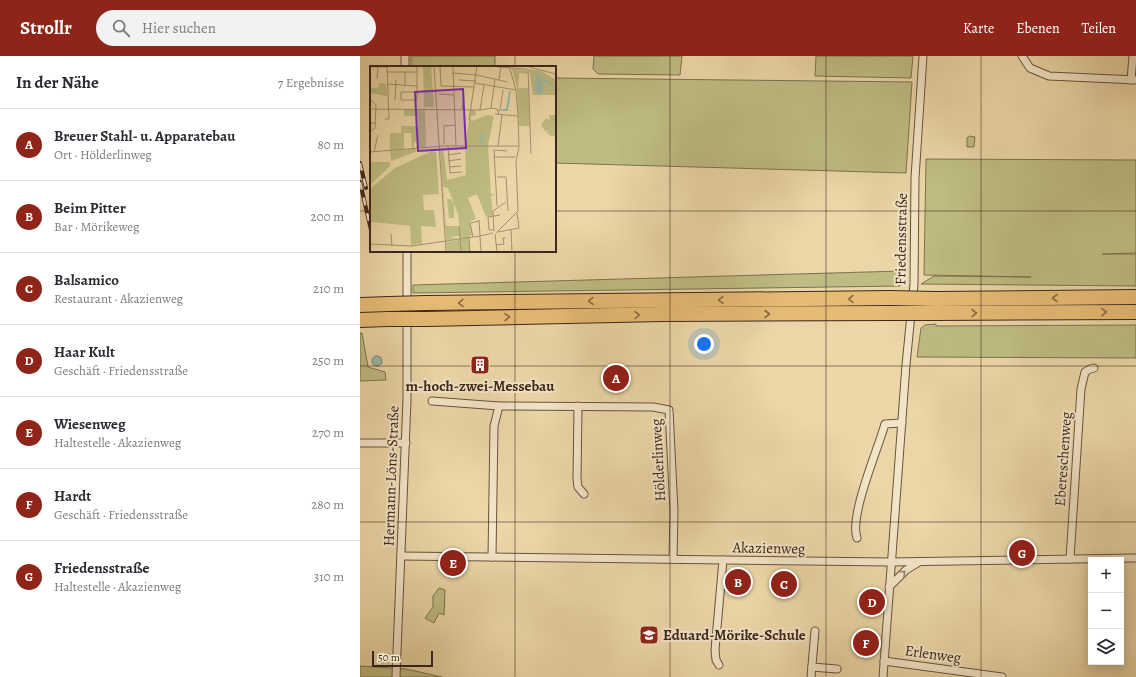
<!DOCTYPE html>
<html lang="de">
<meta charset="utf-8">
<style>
:root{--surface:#fff;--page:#f2f2f3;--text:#2b2b33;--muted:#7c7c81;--line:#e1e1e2;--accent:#8f2418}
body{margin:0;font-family:Alegreya,serif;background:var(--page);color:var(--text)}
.controls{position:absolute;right:12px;bottom:12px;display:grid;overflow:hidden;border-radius:0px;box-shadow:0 2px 10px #0003}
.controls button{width:36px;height:36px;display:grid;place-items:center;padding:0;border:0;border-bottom:1px solid var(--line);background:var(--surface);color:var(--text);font:20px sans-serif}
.scale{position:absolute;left:12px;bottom:10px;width:61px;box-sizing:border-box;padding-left:4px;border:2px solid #3c271c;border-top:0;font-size:11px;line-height:14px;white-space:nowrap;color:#3c271c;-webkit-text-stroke:3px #f2e4c6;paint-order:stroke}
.you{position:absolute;left:344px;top:288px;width:14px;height:14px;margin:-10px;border:3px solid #fff;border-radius:50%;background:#1a73e8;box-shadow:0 0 0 6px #1a73e833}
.badge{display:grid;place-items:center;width:26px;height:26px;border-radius:50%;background:var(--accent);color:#fff;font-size:13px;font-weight:700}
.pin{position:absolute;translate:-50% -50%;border:2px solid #fff;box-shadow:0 1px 4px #0006}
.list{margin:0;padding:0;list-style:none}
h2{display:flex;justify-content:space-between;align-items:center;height:52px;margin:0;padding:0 16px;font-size:17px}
h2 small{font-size:13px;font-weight:400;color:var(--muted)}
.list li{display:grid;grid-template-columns:26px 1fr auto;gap:12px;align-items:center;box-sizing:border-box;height:72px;padding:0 16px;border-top:1px solid var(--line)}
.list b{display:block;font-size:15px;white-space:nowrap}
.list p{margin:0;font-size:13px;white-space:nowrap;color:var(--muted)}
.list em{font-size:13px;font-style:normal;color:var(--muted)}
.icon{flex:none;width:22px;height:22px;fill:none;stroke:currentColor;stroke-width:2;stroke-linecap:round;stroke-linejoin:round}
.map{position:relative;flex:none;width:776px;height:621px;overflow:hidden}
header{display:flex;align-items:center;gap:24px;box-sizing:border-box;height:56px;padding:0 20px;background:var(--accent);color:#fff}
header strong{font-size:19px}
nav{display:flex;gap:22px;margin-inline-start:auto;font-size:14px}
.search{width:280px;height:36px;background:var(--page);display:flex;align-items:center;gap:10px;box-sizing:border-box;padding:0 14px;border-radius:22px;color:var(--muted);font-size:15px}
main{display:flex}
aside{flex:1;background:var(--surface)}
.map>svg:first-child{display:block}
</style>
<header>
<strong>Strollr</strong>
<div class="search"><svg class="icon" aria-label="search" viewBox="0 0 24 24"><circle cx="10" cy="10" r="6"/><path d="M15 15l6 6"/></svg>Hier suchen</div>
<nav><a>Karte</a><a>Ebenen</a><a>Teilen</a></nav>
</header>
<main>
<aside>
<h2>In der Nähe<small>7 Ergebnisse</small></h2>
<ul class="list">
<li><span class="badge">A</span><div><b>Breuer Stahl- u. Apparatebau</b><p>Ort · Hölderlinweg</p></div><em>80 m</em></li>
<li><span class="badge">B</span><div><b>Beim Pitter</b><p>Bar · Mörikeweg</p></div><em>200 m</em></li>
<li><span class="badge">C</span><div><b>Balsamico</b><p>Restaurant · Akazienweg</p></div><em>210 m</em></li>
<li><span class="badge">D</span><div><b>Haar Kult</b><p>Geschäft · Friedensstraße</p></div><em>250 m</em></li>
<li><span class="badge">E</span><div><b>Wiesenweg</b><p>Haltestelle · Akazienweg</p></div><em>270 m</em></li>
<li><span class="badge">F</span><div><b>Hardt</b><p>Geschäft · Friedensstraße</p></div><em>280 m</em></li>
<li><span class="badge">G</span><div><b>Friedensstraße</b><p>Haltestelle · Akazienweg</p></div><em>310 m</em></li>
</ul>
</aside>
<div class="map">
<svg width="776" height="621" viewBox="0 0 776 621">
<rect width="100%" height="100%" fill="#ebd6a7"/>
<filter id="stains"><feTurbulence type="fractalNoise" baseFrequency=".005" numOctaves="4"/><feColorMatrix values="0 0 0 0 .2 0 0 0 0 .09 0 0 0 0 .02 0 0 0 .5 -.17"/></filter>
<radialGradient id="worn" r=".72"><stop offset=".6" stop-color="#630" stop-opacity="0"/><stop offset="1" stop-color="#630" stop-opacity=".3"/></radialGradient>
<!-- green -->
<g fill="#bebc82" stroke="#7d724f">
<rect x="51" y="0" width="84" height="11"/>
<polygon points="234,0 322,0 320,19 238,18 233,13"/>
<polygon points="456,0 553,0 551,22 455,20"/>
<polygon points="195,22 552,26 546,117 195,107"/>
<polygon points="610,80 615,81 614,91 607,91 607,82"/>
<polygon points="566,103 776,104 776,197 742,198 776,198 776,230 561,228 574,220 671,221 564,219"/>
<polygon points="542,215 540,230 53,237 53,229"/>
<polygon points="576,268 576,270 776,269 776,302 557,301 561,272 565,269"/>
<polygon points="0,277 2,277 8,311 25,316 26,324 0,325"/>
<polygon points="79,532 85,534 84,559 79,557 74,567 65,562 73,551 73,540"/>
<polygon points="0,610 46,613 82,621 0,621"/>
</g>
<!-- water -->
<circle fill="#99b9ac" stroke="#747f72" cx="17" cy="305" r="5"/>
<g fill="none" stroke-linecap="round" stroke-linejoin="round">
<!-- minor casing -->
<g stroke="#68533f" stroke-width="9">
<g id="minor">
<polyline points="45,0 45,11"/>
<polyline points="662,0 670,12 689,20 776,24"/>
<polyline points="771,24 773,0"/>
<polyline points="72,345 139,350 293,351 309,354 314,455 313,503"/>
<polyline points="218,350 217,423 218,431 224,438"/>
<polyline points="0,387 46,387"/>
<path d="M 497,482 C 489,460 518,393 525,368 L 542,367"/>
<polyline points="41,500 531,506 776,502"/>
<polyline points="132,501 134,370 139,350"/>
<polyline points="710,503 721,333 725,316 730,313 734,312"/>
<polyline points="529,531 546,514 559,506"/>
<polyline points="524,605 642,621"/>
<polyline points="359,609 356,604 355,594 363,504"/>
<polyline points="452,611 477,613"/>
<polyline points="36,621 47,344 47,195"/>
<polyline points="451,621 455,575"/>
<polyline points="523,621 546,309 554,228 555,122 563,0"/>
</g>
</g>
<!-- motorway casing -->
<g stroke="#3c271c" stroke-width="16">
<g id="motorway">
<polyline points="576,243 776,241"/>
<polyline points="66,247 530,242"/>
<polyline points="0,249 29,248"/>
<polyline points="575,257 776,256"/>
<polyline points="66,263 303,258 530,257"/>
<polyline points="0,264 28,263"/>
</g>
</g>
<!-- minor -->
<use href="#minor" stroke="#f2e4c6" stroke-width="7"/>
<!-- motorway -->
<use href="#motorway" stroke="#e6bb74" stroke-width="14"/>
<!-- rail casing -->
<g stroke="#3c271c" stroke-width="4">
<g id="rail">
<polyline points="0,107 6,132"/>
<polyline points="0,126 11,174"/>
</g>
</g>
<!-- rail -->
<use href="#rail" stroke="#f2e4c6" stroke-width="2.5" stroke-dasharray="8" stroke-linecap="butt"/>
<!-- motorway-bridge casing -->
<g stroke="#3c271c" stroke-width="16" stroke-linecap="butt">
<g id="motorway-bridge">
<polyline points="530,242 576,243"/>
<polyline points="29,248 66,247"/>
<polyline points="530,257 575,257"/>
<polyline points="28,263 66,263"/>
</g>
</g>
<!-- motorway-bridge -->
<use href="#motorway-bridge" stroke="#e6bb74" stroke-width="14"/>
</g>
<!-- one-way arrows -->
<defs><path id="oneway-chevron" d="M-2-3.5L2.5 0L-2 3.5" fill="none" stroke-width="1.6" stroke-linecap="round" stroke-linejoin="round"/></defs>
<g stroke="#886a44">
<use href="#oneway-chevron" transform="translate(695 242) rotate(180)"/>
<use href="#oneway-chevron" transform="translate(491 243) rotate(179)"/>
<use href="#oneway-chevron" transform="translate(361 244) rotate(179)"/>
<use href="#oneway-chevron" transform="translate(231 245) rotate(179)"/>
<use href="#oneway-chevron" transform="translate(101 247) rotate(179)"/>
<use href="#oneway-chevron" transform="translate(744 256) rotate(-1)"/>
<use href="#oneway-chevron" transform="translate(614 257) rotate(-1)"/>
<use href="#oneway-chevron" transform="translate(407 258)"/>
<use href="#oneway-chevron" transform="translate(277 259) rotate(-1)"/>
<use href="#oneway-chevron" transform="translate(147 261) rotate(-1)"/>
</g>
<use stroke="#978671" href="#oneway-chevron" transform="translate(543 517) rotate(-42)"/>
<!-- grid -->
<path fill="none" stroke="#3c271c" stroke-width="1" stroke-opacity="0.55" d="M 155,0 L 155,11M 310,0 L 310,621M 466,0 L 466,621M 621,0 L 621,621M 0,155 L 11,155M 195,155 L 776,155M 155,195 L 155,621M 0,310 L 776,310M 0,466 L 776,466"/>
<!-- icons -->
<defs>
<g id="building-square" transform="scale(1)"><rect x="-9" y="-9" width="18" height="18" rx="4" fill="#8f2418" stroke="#f2e4c6"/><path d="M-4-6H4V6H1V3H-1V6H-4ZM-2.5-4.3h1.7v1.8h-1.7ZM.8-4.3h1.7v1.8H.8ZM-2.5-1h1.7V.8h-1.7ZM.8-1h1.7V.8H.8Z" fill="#fff"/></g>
<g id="school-square" transform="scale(1)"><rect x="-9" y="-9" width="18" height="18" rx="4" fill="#8f2418" stroke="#f2e4c6"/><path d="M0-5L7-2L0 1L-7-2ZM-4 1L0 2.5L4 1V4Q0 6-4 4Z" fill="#fff"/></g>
</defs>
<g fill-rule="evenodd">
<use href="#building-square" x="120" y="309"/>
<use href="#school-square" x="289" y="579"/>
</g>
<g text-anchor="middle" stroke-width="4" stroke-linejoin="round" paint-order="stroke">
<!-- street labels -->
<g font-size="15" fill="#3c271c" stroke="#f2e4c6">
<text transform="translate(541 183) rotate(-89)" y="5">Friedensstraße</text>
<text transform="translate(703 403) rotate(-86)" y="5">Ebereschenweg</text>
<text transform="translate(298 404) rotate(-93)" y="5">Hölderlinweg</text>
<text transform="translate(31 420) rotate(-88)" y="5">Hermann-Löns-Straße</text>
<text transform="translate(409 492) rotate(1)" y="5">Akazienweg</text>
<text transform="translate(573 598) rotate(8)" y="5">Erlenweg</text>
</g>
<!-- poi labels -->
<g font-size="15" font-weight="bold" fill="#3c271c" stroke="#f2e4c6">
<text x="120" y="335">m-hoch-zwei-Messebau</text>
<text x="303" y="584" text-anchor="start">Eduard-Mörike-Schule</text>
</g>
</g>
<!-- overview -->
<g transform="translate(10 10)">
<rect width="186" height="186" fill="#ebd6a7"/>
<path d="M 53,0 L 61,0 L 64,41 L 54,41 ZM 142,3 L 157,4 L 158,8 L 149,7 L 148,22 L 158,22 L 160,60 L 149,60 L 147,22 ZM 159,3 L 171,5 L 186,14 L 186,29 L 163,29 ZM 9,17 L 16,18 L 17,30 L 0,27 L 0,22 L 8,22 ZM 34,43 L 55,43 L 56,81 L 47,81 L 47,76 L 44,76 L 44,82 L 42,82 L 41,67 L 34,67 L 34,83 L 20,84 L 20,67 L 31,67 L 31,60 L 49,60 L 48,50 L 34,50 ZM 101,44 L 105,44 L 106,49 L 100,51 L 102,55 L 118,49 L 124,50 L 118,79 L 121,128 L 125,128 L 121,130 L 123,149 L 116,151 L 107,128 L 98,132 L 106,153 L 100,155 L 103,169 L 99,170 L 100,186 L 77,186 L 76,176 L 90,174 L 90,170 L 79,171 L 90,173 L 76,174 L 70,84 L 73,82 L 77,114 L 96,109 L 95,79 ZM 73,121 L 78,122 L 88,148 L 90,169 L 89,160 L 76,160 ZM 179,49 L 186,49 L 186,68 L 182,71 L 176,66 L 180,64 L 175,65 L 171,59 L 176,52 L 180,54 ZM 46,82 L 46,86 L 21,95 L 20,85 ZM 62,85 L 66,86 L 69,128 L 53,129 L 54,144 L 64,144 L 66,161 L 51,160 L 52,178 L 41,179 L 40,160 L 42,160 L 1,156 L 0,123 L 25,102 ZM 0,96 L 20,96 L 20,100 L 0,119 ZM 77,133 L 81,133 L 84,138 L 84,152 L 79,152 Z" fill="#bebc82" fill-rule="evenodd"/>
<path d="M 169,13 L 174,22 L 173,26 L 167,28 L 165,14 Z" fill="#99b9ac"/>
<path fill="none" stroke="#99b9ac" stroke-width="2" d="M 163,8 L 186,21M 131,44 L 137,44 L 140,25M 111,79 L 113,67"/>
<path fill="none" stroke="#a5906f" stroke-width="1" d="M 47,0 L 47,34 L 31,34 L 31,26 L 47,26M 64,0 L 76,186M 70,0 L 71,20 L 104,21M 83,0 L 86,80M 121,0 L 140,2M 0,1 L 17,1M 159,1 L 186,8M 140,2 L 157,3M 158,3 L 161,88M 17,6 L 47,6M 35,6 L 35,19M 82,7 L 107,9 L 137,16M 7,13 L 8,1M 89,14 L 106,15M 129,14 L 131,1M 105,17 L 146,24M 17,18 L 47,20M 69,28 L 84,29M 0,33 L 6,39 L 5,62 L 0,66M 25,34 L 26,14M 121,42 L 125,13M 0,43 L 111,44 L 121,42 L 127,43 L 129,48M 92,43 L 94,29M 110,44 L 114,19M 128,45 L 130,44 L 133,24M 125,48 L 148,50M 15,53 L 19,53 L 17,0M 99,54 L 107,0M 74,78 L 74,60 L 85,59M 0,79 L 1,57 L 6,57M 78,80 L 80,107 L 92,106M 128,80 L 132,49M 0,86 L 74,80 L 148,80M 4,86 L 8,69M 78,89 L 91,87M 125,91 L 145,91M 78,95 L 91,93M 79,101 L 91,100M 127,111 L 136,111 L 138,145M 127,140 L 124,84 L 137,85M 89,160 L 91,186M 124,164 L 119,164 L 118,151 L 130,149M 141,164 L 142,186M 124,165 L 123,145 L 136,136M 128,166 L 149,162 L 147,147M 126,167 L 148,145 L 146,95 L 149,81 L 148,50 L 146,24 L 139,0M 21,168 L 22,180M 125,168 L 127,186M 103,171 L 100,157 L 109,155M 99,172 L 100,186M 0,178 L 42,180 L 110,170 L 109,154M 126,179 L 134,178 L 133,172 L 136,172M 111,186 L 110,170 L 123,167"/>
<path fill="#7b2cbf" fill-opacity="0.15" stroke="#7b2cbf" stroke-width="2" d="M 93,23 L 96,82 L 48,85 L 45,26 Z"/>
<rect width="186" height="186" fill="none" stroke="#3c271c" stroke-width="2"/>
</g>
<rect width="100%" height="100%" filter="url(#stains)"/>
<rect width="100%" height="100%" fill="url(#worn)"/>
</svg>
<div class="controls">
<button>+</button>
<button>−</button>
<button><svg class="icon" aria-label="layers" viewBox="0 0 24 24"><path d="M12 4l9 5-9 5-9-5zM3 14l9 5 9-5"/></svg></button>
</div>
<div class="scale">50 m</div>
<div class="you"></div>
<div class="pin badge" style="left:256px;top:322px">A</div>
<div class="pin badge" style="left:378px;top:526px">B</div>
<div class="pin badge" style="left:424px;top:528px">C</div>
<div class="pin badge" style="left:512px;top:546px">D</div>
<div class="pin badge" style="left:93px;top:507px">E</div>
<div class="pin badge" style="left:506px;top:587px">F</div>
<div class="pin badge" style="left:662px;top:497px">G</div>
</div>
</main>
